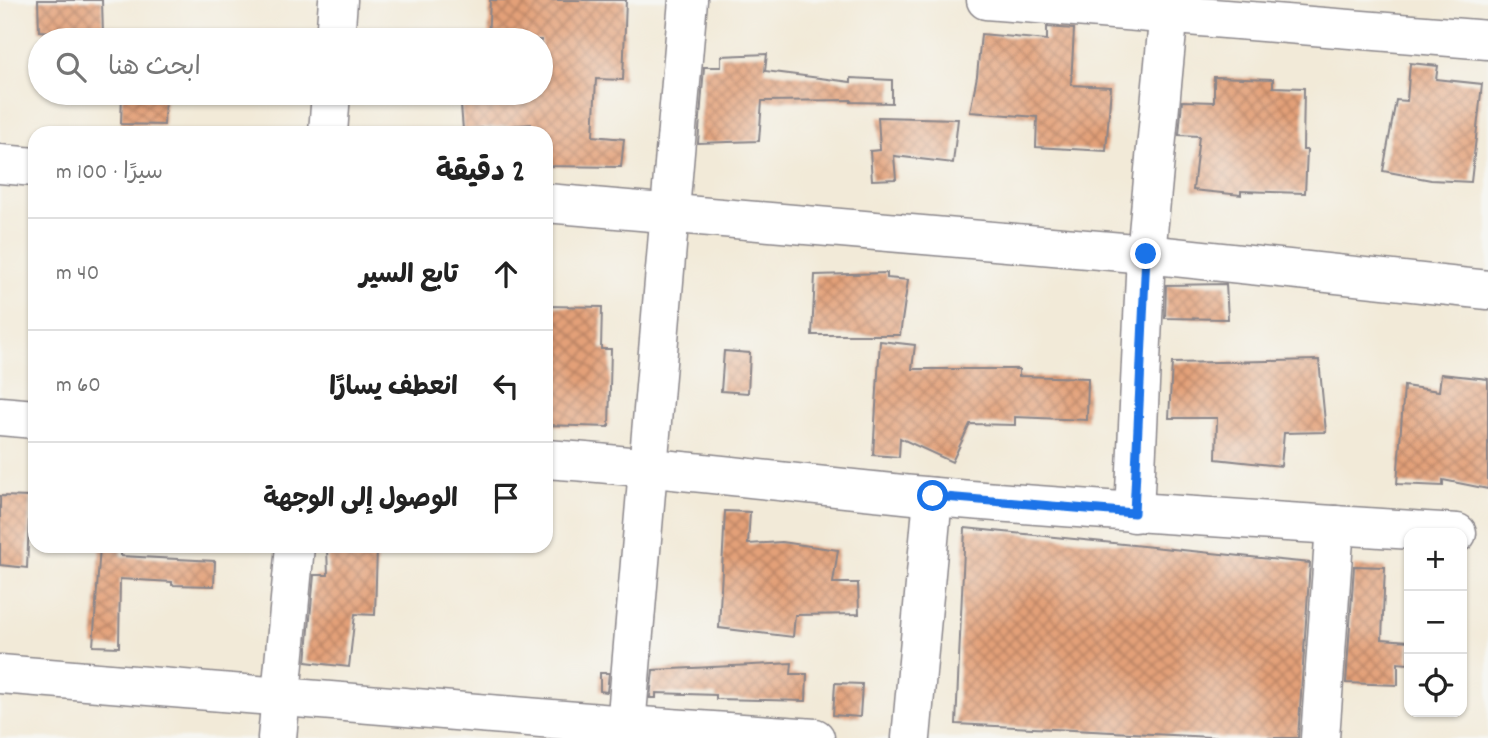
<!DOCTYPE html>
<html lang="ar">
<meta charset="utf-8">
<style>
:root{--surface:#fff;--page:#f2f2f2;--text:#222;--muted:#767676;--line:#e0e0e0}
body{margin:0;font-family:Dekko,"Playpen Sans Arabic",sans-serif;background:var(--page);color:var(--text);direction:rtl}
.controls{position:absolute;right:21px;bottom:21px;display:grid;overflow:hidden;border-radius:14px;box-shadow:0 2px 5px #0004}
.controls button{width:63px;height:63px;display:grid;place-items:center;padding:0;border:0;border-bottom:2px solid var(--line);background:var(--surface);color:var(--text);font:35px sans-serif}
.stop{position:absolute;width:21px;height:21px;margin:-16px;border:5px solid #1a73e8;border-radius:50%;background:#fff}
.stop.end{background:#1a73e8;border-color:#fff;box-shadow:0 2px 7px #0008}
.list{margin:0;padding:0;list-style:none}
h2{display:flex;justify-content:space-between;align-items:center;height:91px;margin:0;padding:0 28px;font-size:30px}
h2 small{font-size:23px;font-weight:400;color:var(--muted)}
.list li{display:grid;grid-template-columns:46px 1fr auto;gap:21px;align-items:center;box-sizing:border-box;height:112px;padding:0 28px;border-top:2px solid var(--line)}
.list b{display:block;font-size:26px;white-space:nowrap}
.list em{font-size:23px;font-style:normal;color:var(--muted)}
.icon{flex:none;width:38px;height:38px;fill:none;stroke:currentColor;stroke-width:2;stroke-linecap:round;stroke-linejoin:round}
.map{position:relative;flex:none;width:1488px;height:738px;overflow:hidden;direction:ltr}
.search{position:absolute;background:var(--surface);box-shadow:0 2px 5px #0004;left:28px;top:28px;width:525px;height:77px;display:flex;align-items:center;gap:18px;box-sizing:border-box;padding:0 24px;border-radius:38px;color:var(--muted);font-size:26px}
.panel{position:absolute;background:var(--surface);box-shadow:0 2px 5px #0004;left:28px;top:126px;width:525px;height:427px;border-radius:21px;direction:rtl}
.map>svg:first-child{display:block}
</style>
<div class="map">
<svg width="1488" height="738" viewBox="0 0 1488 738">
<defs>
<pattern id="building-cross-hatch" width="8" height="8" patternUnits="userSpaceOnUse" patternTransform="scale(1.75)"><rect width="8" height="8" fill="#e3a078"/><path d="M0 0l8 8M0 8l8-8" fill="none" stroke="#b88264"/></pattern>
</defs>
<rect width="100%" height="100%" fill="#f6f6f2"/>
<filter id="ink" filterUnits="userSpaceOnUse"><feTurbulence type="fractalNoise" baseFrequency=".0143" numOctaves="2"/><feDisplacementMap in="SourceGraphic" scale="14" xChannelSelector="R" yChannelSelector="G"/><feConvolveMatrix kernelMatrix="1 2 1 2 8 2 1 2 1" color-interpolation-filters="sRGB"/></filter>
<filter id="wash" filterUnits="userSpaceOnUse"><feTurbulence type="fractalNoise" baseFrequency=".00686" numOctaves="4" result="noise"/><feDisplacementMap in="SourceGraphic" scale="28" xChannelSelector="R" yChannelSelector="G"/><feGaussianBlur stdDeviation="1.57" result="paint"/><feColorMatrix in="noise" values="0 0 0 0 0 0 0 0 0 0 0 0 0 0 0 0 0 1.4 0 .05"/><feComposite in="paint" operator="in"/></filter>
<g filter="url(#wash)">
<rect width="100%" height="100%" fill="#f2ead8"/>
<g id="blocks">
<!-- building -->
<g fill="url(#building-cross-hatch)">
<polygon points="38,0 102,0 103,35 39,31"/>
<polygon points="490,0 626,0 623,80 596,79 593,136 624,139 621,167 546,166 546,133 531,133 531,124 463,130 460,93 541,93 541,40 488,40"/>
<polygon points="1047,27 1074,29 1071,85 1111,87 1106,151 1036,147 1037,117 970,112 977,76 981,34 1047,40"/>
<polygon points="767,54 765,71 851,82 851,78 892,80 892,103 851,102 851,100 762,101 759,141 698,143 704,67 721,67 721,56"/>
<polygon points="1410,63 1438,66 1436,79 1482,84 1471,182 1431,180 1383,171 1396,100 1407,101"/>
<polygon points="1214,77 1273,79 1273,87 1304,88 1303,150 1307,150 1305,193 1241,191 1241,195 1193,190 1199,136 1179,135 1182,101 1214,102"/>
<polygon points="122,93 165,93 164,125 121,124"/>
<polygon points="878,117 958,119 953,163 894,156 896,179 872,180 870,151 880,150"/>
<polygon points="887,273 887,278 908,280 900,335 812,335 815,275"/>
<polygon points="1226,284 1228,319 1165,318 1166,285"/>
<polygon points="546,306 602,307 601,349 611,349 609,427 546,425"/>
<polygon points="880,341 915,345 912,369 1019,369 1019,376 1088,378 1087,420 1015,417 1015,425 970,424 952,462 900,438 899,457 873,455"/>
<polygon points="724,351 750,353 748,393 721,391"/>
<polygon points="1319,360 1326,432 1284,433 1281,466 1216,459 1217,418 1169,418 1172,363"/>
<polygon points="1441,374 1488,379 1488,489 1443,480 1443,486 1397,484 1404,386 1439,391"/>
<polygon points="0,496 30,497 27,568 0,565"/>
<polygon points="725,511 750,512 748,544 782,542 838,550 833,583 858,583 859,614 795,615 793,637 719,628"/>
<polygon points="965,528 1310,563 1298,738 1231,738 956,724"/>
<polygon points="100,546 121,546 121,556 215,561 214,586 172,585 172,582 120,579 119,647 93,646"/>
<polygon points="377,547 375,615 355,614 349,667 306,662 314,575 328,575 327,548"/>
<polygon points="1354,566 1385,567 1382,639 1409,641 1408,664 1398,663 1398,685 1346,683"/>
<polygon points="792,663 791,674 807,674 806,701 716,699 716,695 656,693 656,698 650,698 653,670"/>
<polygon points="600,673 609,673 607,692 600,691"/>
<polygon points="835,683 862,684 860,717 833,715"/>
</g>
</g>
</g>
<g filter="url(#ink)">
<use href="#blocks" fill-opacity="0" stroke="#8a868a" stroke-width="2"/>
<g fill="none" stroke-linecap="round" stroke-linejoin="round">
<!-- minor casing -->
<g stroke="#8a868a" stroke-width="41">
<g id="minor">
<polyline points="986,0 1488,40"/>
<polyline points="335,40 338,0"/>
<polyline points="328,133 331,93"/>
<polyline points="0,164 35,167"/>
<polyline points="546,203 1146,254 1488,290"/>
<polyline points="0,416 35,419"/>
<path d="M 546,459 C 676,468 805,485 935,497 C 1109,512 1283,521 1457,533"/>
<polyline points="1134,513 1146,254 1170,0"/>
<polyline points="0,674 626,725 815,738"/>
<polyline points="277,738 295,546"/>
<polyline points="625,738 688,0"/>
<polyline points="911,738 933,497"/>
<polyline points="1320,738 1335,525"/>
</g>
</g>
<!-- minor -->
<use href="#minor" stroke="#fff" stroke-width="38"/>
</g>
</g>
<g fill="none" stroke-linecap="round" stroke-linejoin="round" filter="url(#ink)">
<!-- route -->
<polyline stroke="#1a73e8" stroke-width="9" points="933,496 1134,513 1146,254"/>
</g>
</svg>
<div class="controls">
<button>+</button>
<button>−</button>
<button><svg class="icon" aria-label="locate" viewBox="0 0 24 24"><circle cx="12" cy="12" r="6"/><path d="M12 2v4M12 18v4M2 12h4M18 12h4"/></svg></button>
</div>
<div class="stop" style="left:933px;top:496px"></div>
<div class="stop end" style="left:1146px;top:254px"></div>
<div class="search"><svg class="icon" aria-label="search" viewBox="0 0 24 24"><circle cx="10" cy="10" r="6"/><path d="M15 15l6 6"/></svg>ابحث هنا</div>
<section class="panel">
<h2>2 دقيقة<small>سيرًا · 100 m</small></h2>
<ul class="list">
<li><svg class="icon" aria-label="ahead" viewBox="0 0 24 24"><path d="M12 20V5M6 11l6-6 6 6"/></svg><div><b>تابع السير</b></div><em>40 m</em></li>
<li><svg class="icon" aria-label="left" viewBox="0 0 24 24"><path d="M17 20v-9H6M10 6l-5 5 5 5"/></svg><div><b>انعطف يسارًا</b></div><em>60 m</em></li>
<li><svg class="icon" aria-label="arrive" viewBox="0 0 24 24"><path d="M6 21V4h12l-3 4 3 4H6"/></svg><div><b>الوصول إلى الوجهة</b></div></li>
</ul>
</section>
</div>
